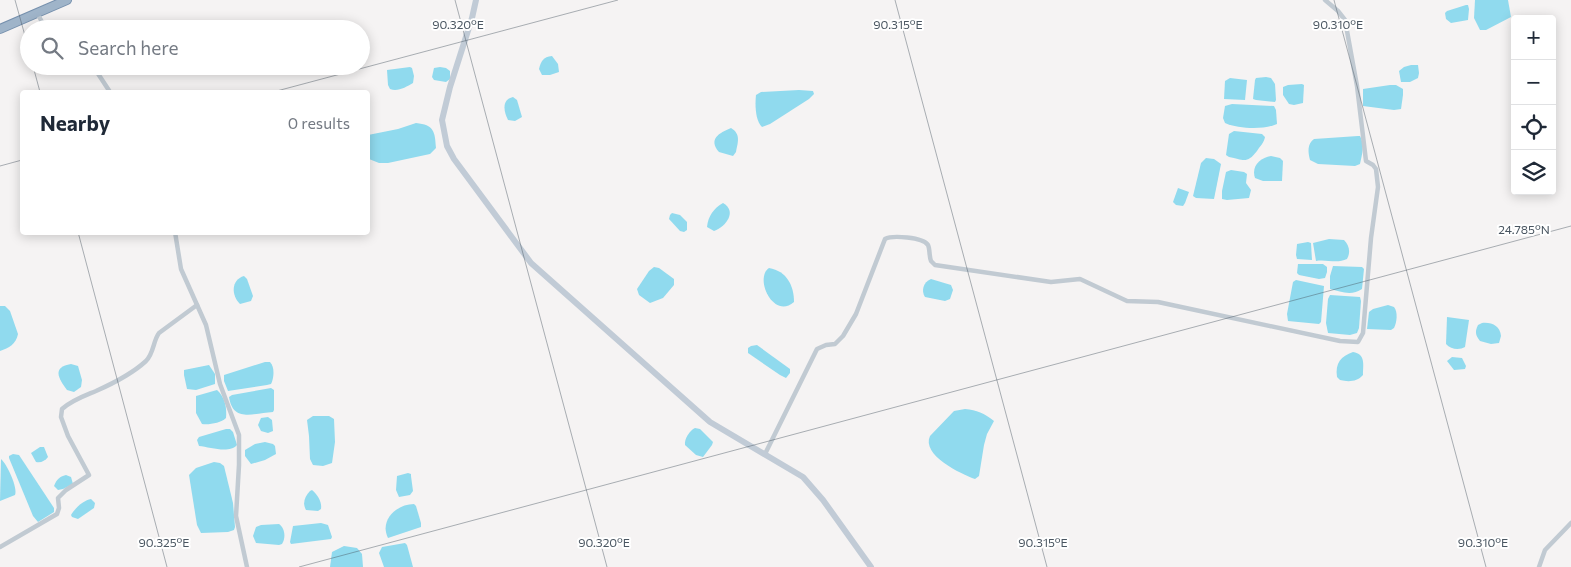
<!DOCTYPE html>
<meta charset="utf-8">
<style>
:root{--surface:#fff;--page:#f2f2f3;--text:#1f2937;--muted:#747a83;--line:#e0e1e3}
body{margin:0;font-family:Commissioner,sans-serif;background:var(--page);color:var(--text)}
.controls{position:absolute;right:15px;top:15px;display:grid;overflow:hidden;border-radius:5px;box-shadow:0 2px 12px #0003}
.controls button{width:45px;height:45px;display:grid;place-items:center;padding:0;border:0;border-bottom:1px solid var(--line);background:var(--surface);color:var(--text);font:25px sans-serif}
.list{margin:0;padding:0;list-style:none}
h2{display:flex;justify-content:space-between;align-items:center;height:65px;margin:0;padding:0 20px;font-size:21px}
h2 small{font-size:16px;font-weight:400;color:var(--muted)}
.icon{flex:none;width:28px;height:28px;fill:none;stroke:currentColor;stroke-width:2;stroke-linecap:round;stroke-linejoin:round}
.map{position:relative;flex:none;width:1571px;height:567px;overflow:hidden}
.search{position:absolute;background:var(--surface);box-shadow:0 2px 12px #0003;left:20px;top:20px;width:350px;height:55px;display:flex;align-items:center;gap:12px;box-sizing:border-box;padding:0 18px;border-radius:28px;color:var(--muted);font-size:19px}
.panel{position:absolute;background:var(--surface);box-shadow:0 2px 12px #0003;left:20px;top:90px;width:350px;height:145px;border-radius:5px}
.map>svg:first-child{display:block}
</style>
<div class="map">
<svg width="1571" height="567" viewBox="0 0 1571 567">
<rect width="100%" height="100%" fill="#f5f3f3"/>
<!-- water -->
<g fill="#90daee">
<polygon points="1475,0 1508,0 1511,17 1486,30 1480,30 1474,18"/>
<polygon points="1466,5 1468,5 1469,9 1468,20 1451,23 1446,19 1445,13 1447,11"/>
<path d="M 552,56 L 558,64 L 559,72 L 550,75 L 542,75 L 539,69 C 541,61 543,57 552,56 Z"/>
<polygon points="1411,65 1418,65 1419,73 1418,78 1410,82 1401,82 1399,71 1404,67"/>
<path d="M 410,67 L 412,68 L 414,76 L 413,83 C 406,87 398,92 390,89 L 388,85 L 387,70 Z"/>
<polygon points="440,67 446,68 450,71 450,79 446,82 434,80 432,77 434,68"/>
<polygon points="1266,77 1271,78 1275,84 1276,100 1275,102 1256,100 1253,99 1255,80 1256,78"/>
<polygon points="1230,78 1247,80 1245,100 1224,99 1225,81"/>
<polygon points="1302,84 1304,85 1303,103 1294,105 1289,104 1283,95 1283,87 1288,85"/>
<polygon points="1390,85 1396,85 1403,89 1403,95 1401,109 1394,110 1363,106 1363,89"/>
<path d="M 799,90 L 813,91 L 814,94 L 809,99 L 770,124 L 762,127 C 755,120 755,104 756,95 L 761,92 Z"/>
<path d="M 513,97 L 517,100 L 522,117 L 515,121 L 508,120 C 504,112 501,100 513,97 Z"/>
<path d="M 1232,104 L 1274,106 L 1276,110 L 1277,124 C 1264,130 1239,129 1225,123 L 1223,118 L 1225,106 Z"/>
<path d="M 416,123 C 434,125 435,131 436,148 L 430,154 L 388,163 L 379,163 L 369,159 L 368,156 L 368,135 L 398,129 Z"/>
<path d="M 731,128 C 741,134 738,142 736,152 L 733,156 L 719,152 C 708,139 719,133 731,128 Z"/>
<path d="M 1234,131 L 1262,134 L 1265,137 C 1264,143 1260,146 1257,151 C 1247,164 1244,160 1229,157 L 1226,155 L 1229,134 Z"/>
<path d="M 1358,136 L 1360,136 C 1365,144 1362,155 1360,164 L 1355,166 L 1318,164 L 1310,160 C 1308,152 1307,144 1314,139 Z"/>
<path d="M 1271,156 L 1280,158 L 1283,161 L 1282,181 L 1263,181 L 1255,178 C 1251,166 1260,158 1271,156 Z"/>
<polygon points="1206,158 1214,159 1221,164 1214,199 1196,198 1193,196 1201,163"/>
<polygon points="1231,170 1244,172 1247,174 1246,183 1251,190 1249,198 1227,200 1222,199 1222,191 1226,172"/>
<polygon points="1178,188 1189,192 1185,203 1183,206 1176,205 1173,202"/>
<path d="M 723,203 C 737,211 727,226 714,231 L 707,227 C 708,216 714,208 723,203 Z"/>
<polygon points="672,213 680,215 687,222 687,230 684,232 680,231 669,219 670,215"/>
<path d="M 1329,239 L 1344,240 C 1349,245 1351,252 1347,259 C 1337,264 1326,259 1316,261 L 1313,243 Z"/>
<polygon points="1308,242 1311,243 1312,260 1297,259 1296,255 1297,244"/>
<polygon points="1298,264 1323,264 1327,267 1327,272 1325,278 1319,279 1299,275 1297,273"/>
<path d="M 1333,266 L 1362,267 L 1364,269 L 1362,289 C 1352,296 1341,292 1330,289 L 1330,276 Z"/>
<polygon points="654,267 659,268 674,279 674,285 663,298 650,303 639,295 637,289 649,271"/>
<path d="M 769,268 C 787,271 794,286 794,302 C 773,320 754,278 769,268 Z"/>
<path d="M 244,276 L 247,279 L 253,296 L 251,301 L 240,304 C 231,295 231,280 244,276 Z"/>
<path d="M 931,279 L 951,285 L 953,290 L 950,299 L 945,301 L 925,297 C 921,291 923,282 931,279 Z"/>
<polygon points="1296,280 1324,286 1321,322 1319,324 1288,321 1287,314 1293,282"/>
<polygon points="1330,295 1360,297 1361,301 1359,328 1357,333 1350,335 1328,333 1326,323 1328,299"/>
<path d="M 1388,305 L 1394,307 C 1398,312 1397,322 1394,328 L 1391,330 L 1367,329 L 1369,312 L 1373,309 Z"/>
<path d="M 0,306 L 5,306 L 10,311 L 18,334 C 16,344 9,348 0,351 Z"/>
<path d="M 1447,317 L 1469,320 L 1465,347 C 1460,350 1451,350 1446,344 Z"/>
<path d="M 1482,323 C 1492,322 1500,326 1501,336 L 1499,343 L 1491,344 L 1480,341 C 1475,335 1475,331 1478,325 Z"/>
<polygon points="757,345 790,369 790,373 786,378 780,375 748,353 748,348 751,346"/>
<path d="M 1353,352 C 1366,354 1363,365 1363,375 C 1357,382 1348,382 1340,380 L 1337,377 C 1335,363 1341,356 1353,352 Z"/>
<polygon points="1452,357 1462,358 1466,366 1465,369 1454,370 1447,361"/>
<path d="M 265,362 L 270,362 C 275,367 274,378 271,384 L 267,385 L 228,391 L 224,381 L 224,375 Z"/>
<path d="M 71,364 L 78,366 L 82,380 L 81,387 L 74,392 L 67,390 C 58,378 52,367 71,364 Z"/>
<polygon points="209,365 215,374 215,384 196,390 187,389 184,375 184,370"/>
<path d="M 271,388 L 274,390 L 274,410 L 273,412 C 254,413 233,423 229,397 L 232,395 Z"/>
<path d="M 217,390 C 225,397 227,408 226,418 C 221,423 209,425 202,424 L 196,413 L 196,396 Z"/>
<path d="M 965,409 C 977,410 984,413 994,421 L 987,434 L 984,445 L 979,476 L 975,479 C 961,474 921,455 930,436 L 954,411 Z"/>
<polygon points="313,416 329,416 334,419 335,442 332,463 323,466 313,465 310,459 309,436 307,420"/>
<polygon points="268,417 272,420 273,431 268,433 261,431 258,425 261,418"/>
<path d="M 695,428 L 700,429 L 713,442 L 712,445 L 703,457 L 696,455 L 685,445 C 684,439 690,430 695,428 Z"/>
<path d="M 226,429 L 230,429 L 233,432 L 237,445 C 229,454 210,447 199,446 L 197,440 L 199,437 Z"/>
<polygon points="265,442 273,444 275,446 276,454 265,460 251,464 245,456 245,450 255,444"/>
<path d="M 40,447 L 44,447 L 48,457 C 45,461 41,463 36,462 L 31,453 Z"/>
<polygon points="13,454 19,455 54,508 54,512 38,522 33,516 9,458 9,456"/>
<path d="M 1,459 C 7,464 18,488 15,495 L 0,501 Z"/>
<polygon points="214,462 220,463 224,466 233,503 235,527 234,530 228,532 201,533 197,525 189,475 196,468"/>
<polygon points="408,473 411,474 411,476 413,491 410,495 399,497 396,490 397,476"/>
<path d="M 66,475 L 71,477 L 73,484 L 63,489 L 58,490 L 54,486 C 57,479 59,477 66,475 Z"/>
<path d="M 312,490 C 318,495 322,502 321,509 L 318,511 L 306,510 C 302,503 305,496 310,491 Z"/>
<path d="M 91,499 L 95,503 L 94,508 L 78,519 L 72,517 L 71,515 C 75,508 84,500 91,499 Z"/>
<path d="M 414,504 L 416,506 L 421,523 L 421,527 L 388,538 C 379,520 397,504 414,504 Z"/>
<polygon points="321,523 328,525 332,537 331,539 291,544 290,542 293,526"/>
<path d="M 279,524 C 285,528 286,538 282,544 L 279,545 L 256,543 L 253,536 L 256,527 L 261,525 Z"/>
<polygon points="405,543 407,545 413,567 384,567 379,553 382,547"/>
<polygon points="344,546 357,548 362,554 363,567 330,567 332,552"/>
</g>
<g fill="none" stroke-linecap="round" stroke-linejoin="round">
<!-- trunk casing -->
<g stroke="#7690ad" stroke-width="10">
<polyline id="trunk" points="0,29 67,0"/>
</g>
<!-- minor -->
<g stroke="#c1cad2" stroke-width="4.5">
<polyline points="37,13 46,29"/>
<polyline points="93,66 110,92"/>
<polyline points="175,232 181,269 206,325 220,384 239,435 239,465 236,516 247,567"/>
<path d="M 765,454 L 817,349 L 826,345 L 835,344 L 843,336 L 856,314 L 885,239 C 892,235 923,237 928,245 C 930,249 929,256 931,261 L 935,265 L 1051,282 L 1080,279 L 1127,301 L 1158,302 L 1340,341 L 1358,342 L 1363,333 L 1371,238 L 1378,187 L 1376,169 L 1373,165 L 1366,161 L 1357,86 L 1345,20 L 1338,11 L 1325,0"/>
<path d="M 0,547 L 57,514 L 59,508 L 58,498 L 66,490 L 89,475 L 68,436 L 61,417 L 62,409 C 72,400 84,396 96,391 C 114,383 132,374 146,361 C 154,353 153,341 159,333 L 197,305"/>
<polyline points="1539,567 1545,550 1571,523"/>
</g>
<!-- secondary -->
<polyline stroke="#c1cbd6" stroke-width="6" points="476,0 472,18 450,87 442,120 447,146 454,159 531,263 710,422 803,477 823,500 871,567"/>
<!-- trunk -->
<use href="#trunk" stroke="#9fb4c9" stroke-width="8"/>
</g>
<!-- ticks -->
<path fill="none" stroke="#4a5661" stroke-width="1" stroke-opacity="0.45" d="M 15,0 L 29,50M 455,0 L 607,567M 895,0 L 1047,567M 1334,0 L 1486,567M 33,66 L 40,92M 273,92 L 618,0M 0,166 L 22,160M 78,232 L 167,567M 299,567 L 1571,226"/>
<g font-size="12" text-anchor="middle" fill="#4a5661" stroke="#fff" stroke-width="4" stroke-linejoin="round" paint-order="stroke">
<text x="458" y="29">90.320°E</text>
<text x="898" y="29">90.315°E</text>
<text x="1338" y="29">90.310°E</text>
<text x="1524" y="234">24.785°N</text>
<text x="164" y="547">90.325°E</text>
<text x="604" y="547">90.320°E</text>
<text x="1043" y="547">90.315°E</text>
<text x="1483" y="547">90.310°E</text>
</g>
</svg>
<div class="controls">
<button>+</button>
<button>−</button>
<button><svg class="icon" aria-label="locate" viewBox="0 0 24 24"><circle cx="12" cy="12" r="6"/><path d="M12 2v4M12 18v4M2 12h4M18 12h4"/></svg></button>
<button><svg class="icon" aria-label="layers" viewBox="0 0 24 24"><path d="M12 4l9 5-9 5-9-5zM3 14l9 5 9-5"/></svg></button>
</div>
<div class="search"><svg class="icon" aria-label="search" viewBox="0 0 24 24"><circle cx="10" cy="10" r="6"/><path d="M15 15l6 6"/></svg>Search here</div>
<section class="panel">
<h2>Nearby<small>0 results</small></h2>
<ul class="list">
</ul>
</section>
</div>
